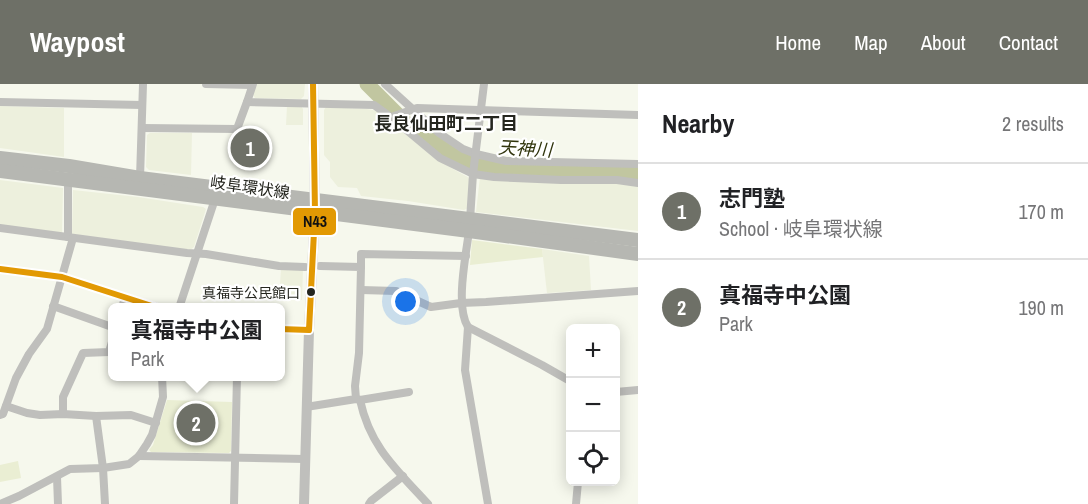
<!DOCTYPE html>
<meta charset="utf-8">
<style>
:root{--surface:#fff;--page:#f2f2f2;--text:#202124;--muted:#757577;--line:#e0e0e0;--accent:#6e7067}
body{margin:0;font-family:"Archivo Narrow","Noto Sans JP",sans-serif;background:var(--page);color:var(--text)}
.controls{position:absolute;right:18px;bottom:18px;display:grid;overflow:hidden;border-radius:9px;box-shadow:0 3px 15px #0003}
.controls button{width:54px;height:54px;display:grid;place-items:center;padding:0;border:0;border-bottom:2px solid var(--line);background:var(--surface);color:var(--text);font:30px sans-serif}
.you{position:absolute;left:406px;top:218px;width:21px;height:21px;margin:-15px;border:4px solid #fff;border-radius:50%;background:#1a73e8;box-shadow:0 0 0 9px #1a73e833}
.badge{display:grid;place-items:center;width:39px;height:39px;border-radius:50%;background:var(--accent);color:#fff;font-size:20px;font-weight:700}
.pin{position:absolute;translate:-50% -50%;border:3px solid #fff;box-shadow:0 2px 6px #0006}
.popup{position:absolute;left:108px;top:219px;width:177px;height:78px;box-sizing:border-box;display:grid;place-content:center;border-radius:9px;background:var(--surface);filter:drop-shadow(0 2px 4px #0005);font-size:20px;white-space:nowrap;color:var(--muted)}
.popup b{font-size:22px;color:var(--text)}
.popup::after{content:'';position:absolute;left:50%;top:100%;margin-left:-12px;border:12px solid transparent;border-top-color:var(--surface)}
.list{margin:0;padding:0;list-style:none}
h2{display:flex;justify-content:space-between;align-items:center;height:78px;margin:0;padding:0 24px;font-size:26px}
h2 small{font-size:20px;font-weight:400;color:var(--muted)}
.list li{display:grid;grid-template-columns:39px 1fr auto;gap:18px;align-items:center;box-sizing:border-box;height:96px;padding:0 24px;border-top:2px solid var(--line)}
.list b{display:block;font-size:22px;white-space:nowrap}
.list p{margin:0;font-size:20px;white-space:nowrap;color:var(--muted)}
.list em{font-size:20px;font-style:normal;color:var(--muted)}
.icon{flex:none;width:33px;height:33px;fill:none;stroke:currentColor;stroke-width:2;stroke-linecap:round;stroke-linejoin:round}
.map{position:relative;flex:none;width:638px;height:420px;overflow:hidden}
header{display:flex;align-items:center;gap:36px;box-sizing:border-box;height:84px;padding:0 30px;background:var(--accent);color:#fff}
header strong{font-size:28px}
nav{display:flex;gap:33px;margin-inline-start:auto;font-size:21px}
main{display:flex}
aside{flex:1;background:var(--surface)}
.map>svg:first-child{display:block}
</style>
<header>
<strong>Waypost</strong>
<nav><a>Home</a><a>Map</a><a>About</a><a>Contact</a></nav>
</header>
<main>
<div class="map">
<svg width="638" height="420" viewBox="0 0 638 420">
<rect width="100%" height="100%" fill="#f6f8ed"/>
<!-- built -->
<g fill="#edf0dd">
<polygon points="256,0 305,0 304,12 301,15 255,14 253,11"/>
<polygon points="0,22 64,24 64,73 0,64"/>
<polygon points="287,22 301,22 303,25 303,41 286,41"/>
<polygon points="326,23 367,25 378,27 434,74 462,90 468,93 471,98 468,124 464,126 408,117 361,112 357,104 338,103 330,93 330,78 324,71 324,26"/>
<polygon points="150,49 192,49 191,91 149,86 146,83 147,51"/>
<polygon points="238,56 261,57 261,71 238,71"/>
<polygon points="480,93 616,99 638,102 638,147 476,128"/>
<polygon points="0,96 63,104 62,149 0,141"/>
<polygon points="73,106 138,113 203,123 206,125 194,163 190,166 72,150"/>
<polygon points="542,165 589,172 591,206 547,209"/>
<polygon points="281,185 303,185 302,216 279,214"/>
</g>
<!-- green -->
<g fill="#eaeed3">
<polygon points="472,156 542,165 543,173 470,181"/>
<polygon points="167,316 232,318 231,367 229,369 151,368 149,366 153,361"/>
<polygon points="18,377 21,394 0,398 0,381"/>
</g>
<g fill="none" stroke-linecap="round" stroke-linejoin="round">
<!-- river -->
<polyline stroke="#c1c6a0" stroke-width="15" points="367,0 407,40 456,73 494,84 525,87 638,89"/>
<!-- minor -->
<g stroke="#bfbfbc" stroke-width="8">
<polyline points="206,0 252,1"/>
<polyline points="253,0 247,18 374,21 392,34 440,74 473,90 494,93 561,96 617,96 638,99"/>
<polyline points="385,0 439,49 463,65 476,70 506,77 638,80"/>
<polyline points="0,18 142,21"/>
<polyline points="392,34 394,32 417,24 638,31"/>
<polyline points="142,44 237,45 247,18"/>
<polyline points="140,94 143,0"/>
<polyline points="470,136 473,90 484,0"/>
<polyline points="0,144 187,169 206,170 279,182 305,183"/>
<path d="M 469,147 C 466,171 455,223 468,243 L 465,286 L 488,420"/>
<polyline points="68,153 68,96"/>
<polyline points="361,183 361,170 466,172"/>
<polyline points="0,185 62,193 160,224"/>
<polyline points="361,206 396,207 431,223 461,219 486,218 638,207"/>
<polyline points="53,222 112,243"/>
<polyline points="122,224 125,213"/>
<polyline points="179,224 215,115"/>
<polyline points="468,243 542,281 570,297"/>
<polyline points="280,245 309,246"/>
<polyline points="616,308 638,306"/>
<path d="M 356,315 L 360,316 C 370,363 397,386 428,420"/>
<polyline points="360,316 409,308"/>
<polyline points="6,322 27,329 40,331 63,330 96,332 131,331 156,339"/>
<polyline points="306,323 356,315 355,302 359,269 361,183 320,182"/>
<polyline points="63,330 63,313 83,269 109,268 112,258"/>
<polyline points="0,331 3,330 16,294 29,270 47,245 73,154"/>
<polyline points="139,372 305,375"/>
<polyline points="57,393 58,420"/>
<polyline points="0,420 19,412 70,385 103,384 96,332"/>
<polyline points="105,420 103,384 129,380 139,372 147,360 152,351 163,313 162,292"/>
<polyline points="234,420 237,292"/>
<polyline points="369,420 371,417 403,392"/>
<polyline points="576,420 578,398"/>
</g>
<!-- tertiary -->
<polyline stroke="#bfbfbc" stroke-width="10" points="304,420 309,246 315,128 313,0"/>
<!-- primary -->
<g stroke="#b6b7b2" stroke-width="14">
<polyline points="0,74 69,82 140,94 638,156"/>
<polyline points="0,87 469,147 638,170"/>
</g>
<!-- bus-1 casing -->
<g stroke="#fff" stroke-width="10">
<g id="bus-1">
<polyline points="0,185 62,193 158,224"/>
<polyline points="280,245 309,246 315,128 313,0"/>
</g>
</g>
<!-- bus-1 -->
<use href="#bus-1" stroke="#e29903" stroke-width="6"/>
</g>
<!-- markers -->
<circle fill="#25261f" stroke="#fff" stroke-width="2" cx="311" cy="208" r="5"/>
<g text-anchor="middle" stroke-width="4.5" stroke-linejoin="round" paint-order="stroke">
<!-- bus labels -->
<g font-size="14" fill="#25261f" stroke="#fff" text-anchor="end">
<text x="300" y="214">真福寺公民館口</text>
</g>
<!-- street labels -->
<g font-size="16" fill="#25261f" stroke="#fff">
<text transform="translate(250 103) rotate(8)" y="6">岐阜環状線</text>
</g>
<!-- neighbourhood labels -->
<g font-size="18" font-weight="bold" fill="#25261f" stroke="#fff">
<text x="446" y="46">長良仙田町二丁目</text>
</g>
<!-- water labels -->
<g font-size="18" font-style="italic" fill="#31350d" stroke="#fff">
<text transform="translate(525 65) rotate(3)" y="6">天神川</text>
</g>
</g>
<rect stroke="#fff" stroke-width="2" x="292" y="123" width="45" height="29" rx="6" fill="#e29903"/>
<g font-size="16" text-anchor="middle" font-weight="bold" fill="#111">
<text x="315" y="143">N43</text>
</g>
</svg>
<div class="controls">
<button>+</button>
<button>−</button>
<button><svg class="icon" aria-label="locate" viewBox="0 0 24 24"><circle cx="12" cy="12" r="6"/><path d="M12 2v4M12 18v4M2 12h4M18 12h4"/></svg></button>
</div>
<div class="you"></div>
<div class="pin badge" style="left:250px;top:64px">1</div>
<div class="pin badge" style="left:196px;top:339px">2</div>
<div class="popup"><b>真福寺中公園</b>Park</div>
</div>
<aside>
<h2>Nearby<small>2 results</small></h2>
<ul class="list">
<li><span class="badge">1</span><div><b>志門塾</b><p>School · 岐阜環状線</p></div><em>170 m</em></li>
<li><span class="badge">2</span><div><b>真福寺中公園</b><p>Park</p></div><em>190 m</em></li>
</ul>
</aside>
</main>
